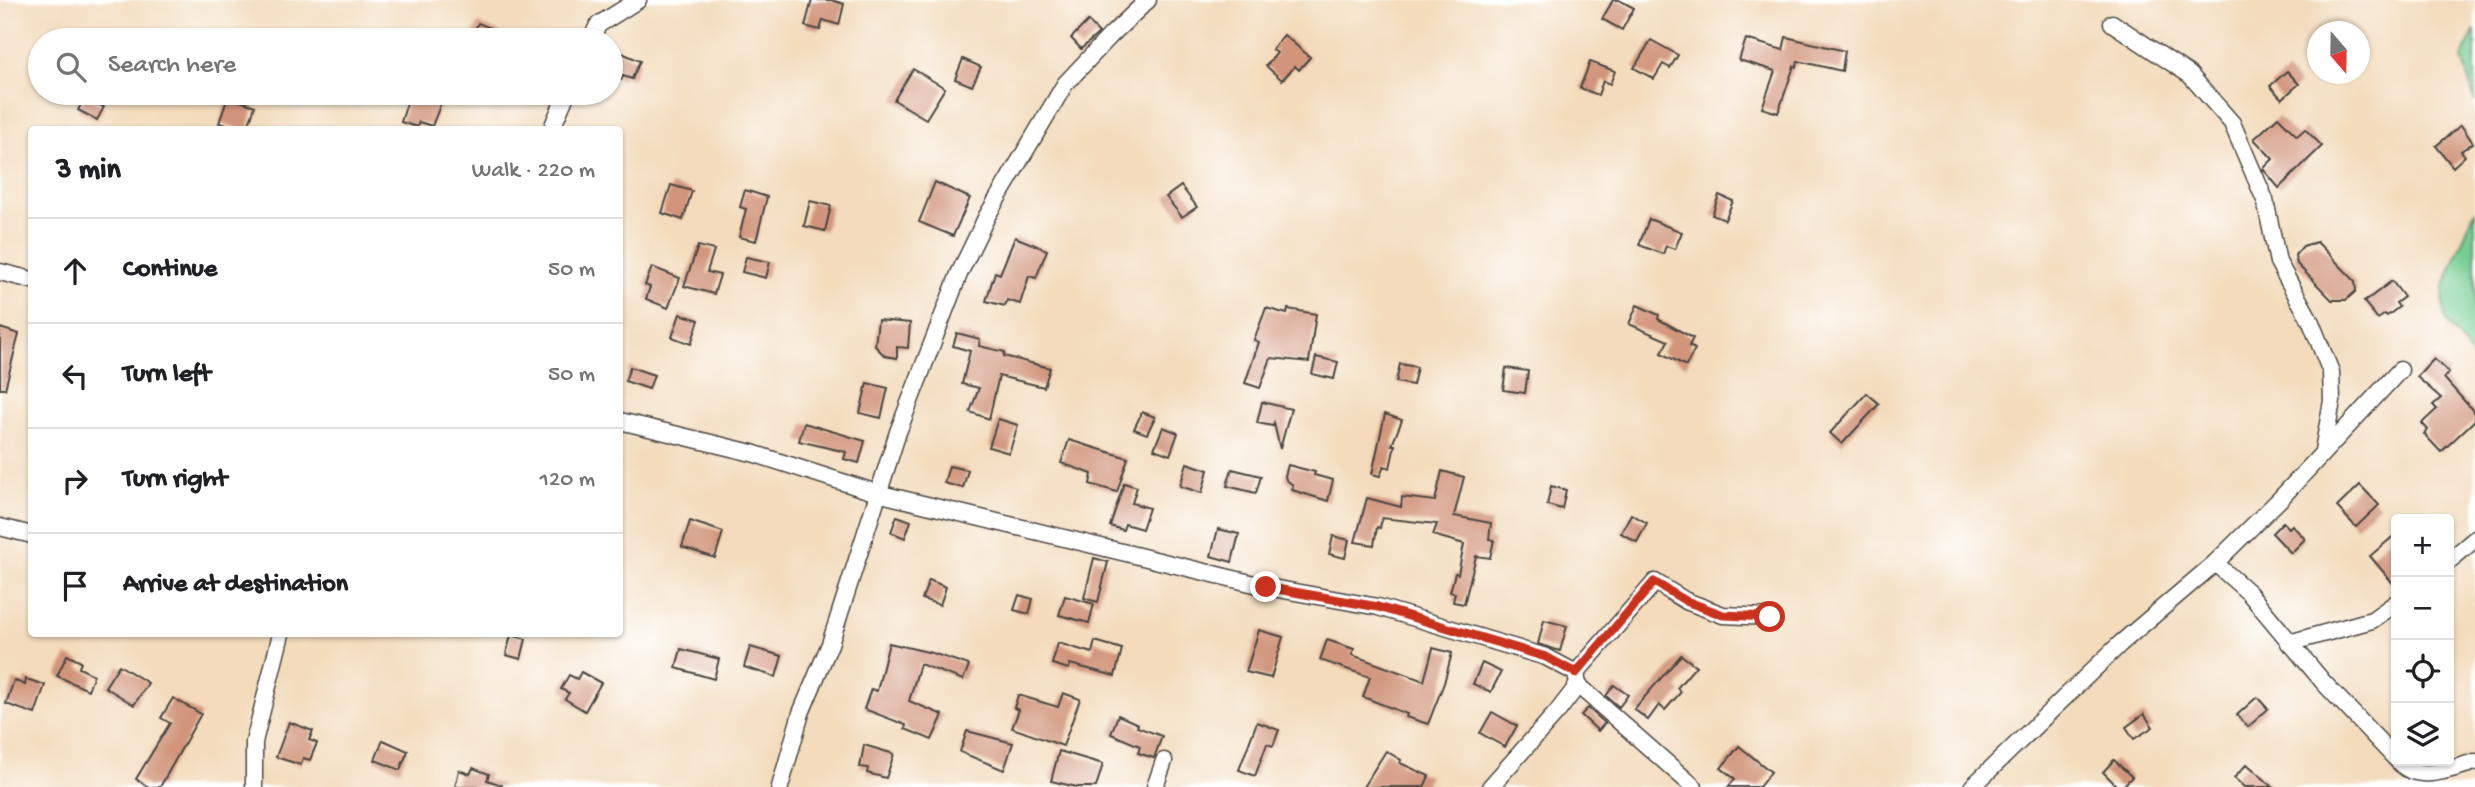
<!DOCTYPE html>
<meta charset="utf-8">
<style>
:root{--surface:#fff;--page:#f2f2f2;--text:#202124;--muted:#757577;--line:#e0e0e0}
body{margin:0;font-family:"Gochi Hand",sans-serif;background:var(--page);color:var(--text)}
.controls{position:absolute;right:21px;bottom:21px;display:grid;overflow:hidden;border-radius:7px;box-shadow:0 2px 5px #0004}
.controls button{width:63px;height:63px;display:grid;place-items:center;padding:0;border:0;border-bottom:2px solid var(--line);background:var(--surface);color:var(--text);font:35px sans-serif}
.compass{position:absolute;left:2307px;top:21px;width:63px;height:63px;border-radius:50%;background:var(--surface);box-shadow:0 2px 5px #0004;rotate:160deg}
.stop{position:absolute;width:21px;height:21px;margin:-16px;border:5px solid #c8321e;border-radius:50%;background:#fff}
.stop.end{background:#c8321e;border-color:#fff;box-shadow:0 2px 7px #0008}
.list{margin:0;padding:0;list-style:none}
h2{display:flex;justify-content:space-between;align-items:center;height:91px;margin:0;padding:0 28px;font-size:30px}
h2 small{font-size:23px;font-weight:400;color:var(--muted)}
.list li{display:grid;grid-template-columns:46px 1fr auto;gap:21px;align-items:center;box-sizing:border-box;height:105px;padding:0 28px;border-top:2px solid var(--line)}
.list b{display:block;font-size:26px;white-space:nowrap}
.list em{font-size:23px;font-style:normal;color:var(--muted)}
.icon{flex:none;width:38px;height:38px;fill:none;stroke:currentColor;stroke-width:2;stroke-linecap:round;stroke-linejoin:round}
.map{position:relative;flex:none;width:2475px;height:787px;overflow:hidden}
.search{position:absolute;background:var(--surface);box-shadow:0 2px 5px #0004;left:28px;top:28px;width:595px;height:77px;display:flex;align-items:center;gap:18px;box-sizing:border-box;padding:0 24px;border-radius:38px;color:var(--muted);font-size:26px}
.panel{position:absolute;background:var(--surface);box-shadow:0 2px 5px #0004;left:28px;top:126px;width:595px;height:511px;border-radius:7px}
.map>svg:first-child{display:block}
</style>
<div class="map">
<svg width="2475" height="787" viewBox="0 0 2475 787">
<rect width="100%" height="100%" fill="#fff"/>
<filter id="ink" filterUnits="userSpaceOnUse"><feTurbulence type="fractalNoise" baseFrequency=".0143" numOctaves="2"/><feDisplacementMap in="SourceGraphic" scale="14" xChannelSelector="R" yChannelSelector="G"/><feConvolveMatrix kernelMatrix="1 2 1 2 8 2 1 2 1" color-interpolation-filters="sRGB"/></filter>
<filter id="wash" filterUnits="userSpaceOnUse"><feTurbulence type="fractalNoise" baseFrequency=".00686" numOctaves="4" result="noise"/><feDisplacementMap in="SourceGraphic" scale="28" xChannelSelector="R" yChannelSelector="G"/><feGaussianBlur stdDeviation="1.57" result="paint"/><feColorMatrix in="noise" values="0 0 0 0 0 0 0 0 0 0 0 0 0 0 0 0 0 1.4 0 .05"/><feComposite in="paint" operator="in"/></filter>
<g filter="url(#wash)">
<rect width="100%" height="100%" fill="#f3dbbb"/>
<!-- green -->
<g fill="#76cd93" stroke="#507c5f" stroke-width="2">
<polygon points="2475,29 2475,102 2462,58"/>
<polygon points="2475,210 2475,361 2444,318 2443,289"/>
</g>
<g id="blocks">
<!-- building -->
<g fill="#d2957c">
<polygon points="812,0 831,0 844,4 839,25 823,20 820,30 805,26"/>
<polygon points="1613,0 1619,0 1634,8 1622,30 1602,19"/>
<polygon points="1088,21 1099,33 1081,49 1071,38"/>
<polygon points="478,23 519,40 470,40"/>
<polygon points="1284,35 1310,57 1299,70 1295,66 1282,80 1266,66 1277,53 1272,49"/>
<polygon points="1786,37 1845,51 1842,71 1798,61 1797,67 1794,66 1778,113 1762,108 1775,71 1739,60 1746,39 1783,50"/>
<polygon points="1651,40 1678,55 1670,68 1663,64 1654,79 1634,68"/>
<polygon points="611,48 640,61 632,79 623,76 621,80 611,75"/>
<polygon points="963,59 981,67 972,86 955,79"/>
<polygon points="1590,62 1615,71 1610,84 1603,81 1598,95 1580,88"/>
<polygon points="913,69 945,88 926,119 894,100"/>
<polygon points="2287,71 2299,84 2282,99 2270,86"/>
<polygon points="410,93 441,103 432,126 419,122 417,127 401,122"/>
<polygon points="85,97 104,107 97,120 78,110"/>
<polygon points="228,97 255,106 247,130 219,123"/>
<polygon points="2278,117 2297,136 2305,129 2322,146 2279,188 2263,169 2273,159 2254,139"/>
<polygon points="2461,125 2473,143 2461,151 2465,156 2453,167 2436,146"/>
<polygon points="935,182 970,198 953,236 919,222"/>
<polygon points="671,185 692,191 683,220 662,213"/>
<polygon points="1181,186 1197,207 1182,217 1166,197"/>
<polygon points="745,190 767,197 756,241 739,237 746,209 740,207"/>
<polygon points="1719,195 1733,201 1725,220 1712,215"/>
<polygon points="810,201 831,206 825,231 804,226"/>
<polygon points="1649,219 1682,232 1675,249 1666,246 1663,254 1639,245"/>
<polygon points="1015,237 1047,250 1036,278 1029,276 1020,304 1007,300 1005,306 986,301 995,272 1000,274"/>
<polygon points="2317,242 2355,281 2356,291 2346,300 2332,300 2297,264 2295,255 2303,246"/>
<polygon points="698,246 714,250 707,272 720,275 714,294 684,286"/>
<polygon points="746,257 770,262 766,278 742,272"/>
<polygon points="652,267 680,278 668,308 646,299 650,287 645,285"/>
<polygon points="2392,281 2404,297 2396,303 2399,307 2387,316 2385,314 2378,319 2364,302"/>
<polygon points="1637,305 1659,315 1658,319 1693,338 1689,346 1695,349 1686,366 1661,353 1668,341 1629,324"/>
<polygon points="1266,308 1287,314 1288,309 1316,314 1309,362 1271,358 1260,388 1245,383 1259,342 1254,340"/>
<polygon points="680,314 699,320 691,344 672,337"/>
<polygon points="878,320 910,323 908,348 897,347 897,358 885,356 875,346"/>
<polygon points="0,328 19,334 5,389 0,389"/>
<polygon points="957,333 980,339 979,346 1005,352 1004,356 1050,368 1044,387 999,376 989,419 970,412 979,388 962,384 970,351 953,346"/>
<polygon points="1316,357 1338,362 1334,379 1312,374"/>
<polygon points="2434,359 2449,372 2444,378 2475,413 2475,420 2441,452 2424,434 2428,430 2422,423 2437,409 2433,405 2441,398 2417,377"/>
<polygon points="1400,364 1417,367 1413,385 1396,382"/>
<polygon points="630,367 654,375 649,389 625,381"/>
<polygon points="1506,368 1528,371 1525,393 1503,390"/>
<polygon points="867,383 888,388 881,418 860,413"/>
<polygon points="1867,393 1879,404 1842,444 1830,433"/>
<polygon points="1262,402 1291,409 1280,449 1274,423 1273,426 1257,423"/>
<polygon points="1142,412 1155,417 1147,434 1134,429"/>
<polygon points="1385,414 1402,420 1392,445 1395,445 1390,468 1384,466 1380,476 1372,474"/>
<polygon points="998,419 1018,425 1009,453 989,447"/>
<polygon points="804,423 865,441 859,463 844,459 846,452 799,441"/>
<polygon points="1163,427 1178,433 1170,455 1154,449"/>
<polygon points="1069,440 1128,458 1117,492 1090,484 1092,474 1061,463"/>
<polygon points="1187,463 1208,470 1202,493 1180,486"/>
<polygon points="1288,465 1315,472 1314,475 1333,480 1328,501 1292,490 1293,485 1286,480 1285,476"/>
<polygon points="949,466 968,470 963,488 944,483"/>
<polygon points="1232,469 1261,476 1256,493 1227,486"/>
<polygon points="1442,471 1464,477 1454,516 1491,523 1489,539 1494,540 1490,558 1476,556 1464,604 1453,602 1455,593 1450,592 1455,573 1458,574 1464,544 1433,535 1437,524 1382,518 1380,528 1377,527 1374,545 1355,542 1367,498 1401,507 1402,497 1435,501"/>
<polygon points="1124,483 1137,487 1132,503 1149,508 1142,529 1125,524 1123,530 1110,526"/>
<polygon points="2360,485 2379,505 2356,527 2337,507"/>
<polygon points="1551,486 1566,490 1562,509 1547,505"/>
<polygon points="1631,514 1647,523 1637,542 1621,533"/>
<polygon points="897,516 911,521 905,538 891,532"/>
<polygon points="690,521 723,532 715,558 682,547"/>
<polygon points="2283,522 2289,528 2292,525 2305,539 2291,553 2272,533"/>
<polygon points="1218,529 1239,534 1232,562 1211,556"/>
<polygon points="2396,534 2396,587 2370,556"/>
<polygon points="1333,536 1349,540 1345,558 1329,554"/>
<polygon points="1094,558 1108,562 1098,602 1084,598"/>
<polygon points="929,580 946,587 940,605 922,599"/>
<polygon points="1019,595 1033,599 1029,614 1014,610"/>
<polygon points="1065,596 1094,604 1089,623 1059,615"/>
<polygon points="1544,620 1567,626 1560,651 1538,644"/>
<polygon points="1259,630 1283,637 1271,678 1246,672"/>
<polygon points="511,635 526,639 521,659 506,655"/>
<polygon points="1327,640 1354,649 1352,655 1424,681 1433,648 1452,653 1444,683 1428,724 1406,717 1407,714 1363,697 1370,677 1320,660"/>
<polygon points="1095,641 1122,649 1115,676 1070,664 1069,669 1052,664 1058,643 1092,653"/>
<polygon points="889,643 932,653 969,665 963,680 920,664 909,701 943,715 932,740 905,729 906,725 864,709 871,689 877,691"/>
<polygon points="750,647 782,656 776,677 744,667"/>
<polygon points="681,649 719,659 714,679 676,668"/>
<polygon points="67,655 81,662 79,668 94,675 88,690 57,676"/>
<polygon points="1681,655 1696,666 1677,688 1681,692 1665,710 1659,705 1648,720 1634,709"/>
<polygon points="1482,663 1501,672 1491,692 1473,684"/>
<polygon points="119,665 148,683 134,705 105,687"/>
<polygon points="581,672 601,683 585,711 565,699 569,693 561,689 569,675 577,679"/>
<polygon points="26,679 45,685 35,714 6,704 14,680 25,685"/>
<polygon points="1614,685 1628,695 1619,707 1606,696"/>
<polygon points="1063,693 1080,699 1063,746 1012,728 1019,710 1014,708 1018,695 1058,707"/>
<polygon points="2257,697 2268,709 2248,727 2237,715"/>
<polygon points="173,698 201,714 160,787 149,787 136,779 170,723 161,718"/>
<polygon points="1588,708 1605,723 1598,731 1581,715"/>
<polygon points="1492,712 1517,726 1505,747 1480,733"/>
<polygon points="2144,714 2153,727 2134,739 2126,727"/>
<polygon points="1118,715 1138,724 1137,727 1162,736 1154,758 1138,753 1140,746 1111,734"/>
<polygon points="289,722 313,731 309,740 317,743 310,760 303,758 301,765 276,757"/>
<polygon points="1257,722 1279,730 1273,746 1267,744 1255,776 1239,770"/>
<polygon points="967,731 1013,743 1004,770 960,752"/>
<polygon points="383,740 408,751 400,770 375,760"/>
<polygon points="864,745 894,754 886,778 867,773 868,768 860,767"/>
<polygon points="1739,746 1771,772 1759,787 1728,787 1735,779 1721,768"/>
<polygon points="1059,751 1103,764 1096,787 1077,787 1051,781"/>
<polygon points="1386,751 1401,760 1400,763 1429,776 1424,787 1363,787"/>
<polygon points="2114,760 2132,777 2122,787 2118,787 2103,772"/>
<polygon points="2247,764 2273,787 2244,787 2234,778"/>
<polygon points="473,768 489,774 487,780 502,785 501,787 455,787 459,770 470,774"/>
</g>
</g>
</g>
<g filter="url(#ink)">
<use href="#blocks" fill-opacity="0" stroke="#494541" stroke-width="2"/>
<g fill="none" stroke-linecap="round" stroke-linejoin="round">
<!-- minor casing -->
<g stroke="#494541" stroke-width="19">
<g id="minor">
<polyline points="2112,23 2190,75 2232,123 2265,200 2278,262 2310,320 2331,372 2332,401 2323,451"/>
<polyline points="591,40 598,25 638,0"/>
<polyline points="551,130 567,93"/>
<polyline points="0,272 32,280"/>
<polyline points="620,421 752,453 877,493 1267,587 1378,607 1546,657 1576,673 1578,685 1694,787"/>
<polyline points="0,527 32,535"/>
<polyline points="2449,561 2475,539"/>
<polyline points="2215,563 2249,593 2324,683 2396,759"/>
<polyline points="2289,643 2372,620 2396,603"/>
<polyline points="1576,673 1655,582 1686,601 1723,615 1770,617"/>
<path d="M 2398,761 C 2418,784 2450,769 2475,762"/>
<polyline points="254,787 254,742 281,634"/>
<polyline points="780,787 801,713 830,644 898,432 959,274 987,216 1065,84 1111,35 1148,0"/>
<polyline points="1155,787 1164,761"/>
<polyline points="1490,787 1558,711 1578,685"/>
<polyline points="1972,787 2121,643 2215,563 2280,499 2400,370"/>
</g>
</g>
<!-- minor -->
<use href="#minor" stroke="#fff" stroke-width="16"/>
</g>
</g>
<g fill="none" stroke-linecap="round" stroke-linejoin="round" filter="url(#ink)">
<!-- route -->
<polyline stroke="#c8321e" stroke-width="9" points="1266,587 1378,607 1546,657 1576,673 1654,582 1686,601 1723,615 1770,617"/>
</g>
</svg>
<div class="controls">
<button>+</button>
<button>−</button>
<button><svg class="icon" aria-label="locate" viewBox="0 0 24 24"><circle cx="12" cy="12" r="6"/><path d="M12 2v4M12 18v4M2 12h4M18 12h4"/></svg></button>
<button><svg class="icon" aria-label="layers" viewBox="0 0 24 24"><path d="M12 4l9 5-9 5-9-5zM3 14l9 5 9-5"/></svg></button>
</div>
<svg class="compass" viewBox="-18 -18 36 36"><path d="M0-13l5 13h-10z" fill="#e53935"/><path d="M0 13l5-13h-10z" fill="#757577"/></svg>
<div class="stop" style="left:1770px;top:617px"></div>
<div class="stop end" style="left:1266px;top:587px"></div>
<div class="search"><svg class="icon" aria-label="search" viewBox="0 0 24 24"><circle cx="10" cy="10" r="6"/><path d="M15 15l6 6"/></svg>Search here</div>
<section class="panel">
<h2>3 min<small>Walk · 220 m</small></h2>
<ul class="list">
<li><svg class="icon" aria-label="ahead" viewBox="0 0 24 24"><path d="M12 20V5M6 11l6-6 6 6"/></svg><div><b>Continue</b></div><em>50 m</em></li>
<li><svg class="icon" aria-label="left" viewBox="0 0 24 24"><path d="M17 20v-9H6M10 6l-5 5 5 5"/></svg><div><b>Turn left</b></div><em>50 m</em></li>
<li><svg class="icon" aria-label="right" viewBox="0 0 24 24"><path d="M7 20v-9h11M14 6l5 5-5 5"/></svg><div><b>Turn right</b></div><em>120 m</em></li>
<li><svg class="icon" aria-label="arrive" viewBox="0 0 24 24"><path d="M6 21V4h12l-3 4 3 4H6"/></svg><div><b>Arrive at destination</b></div></li>
</ul>
</section>
</div>
